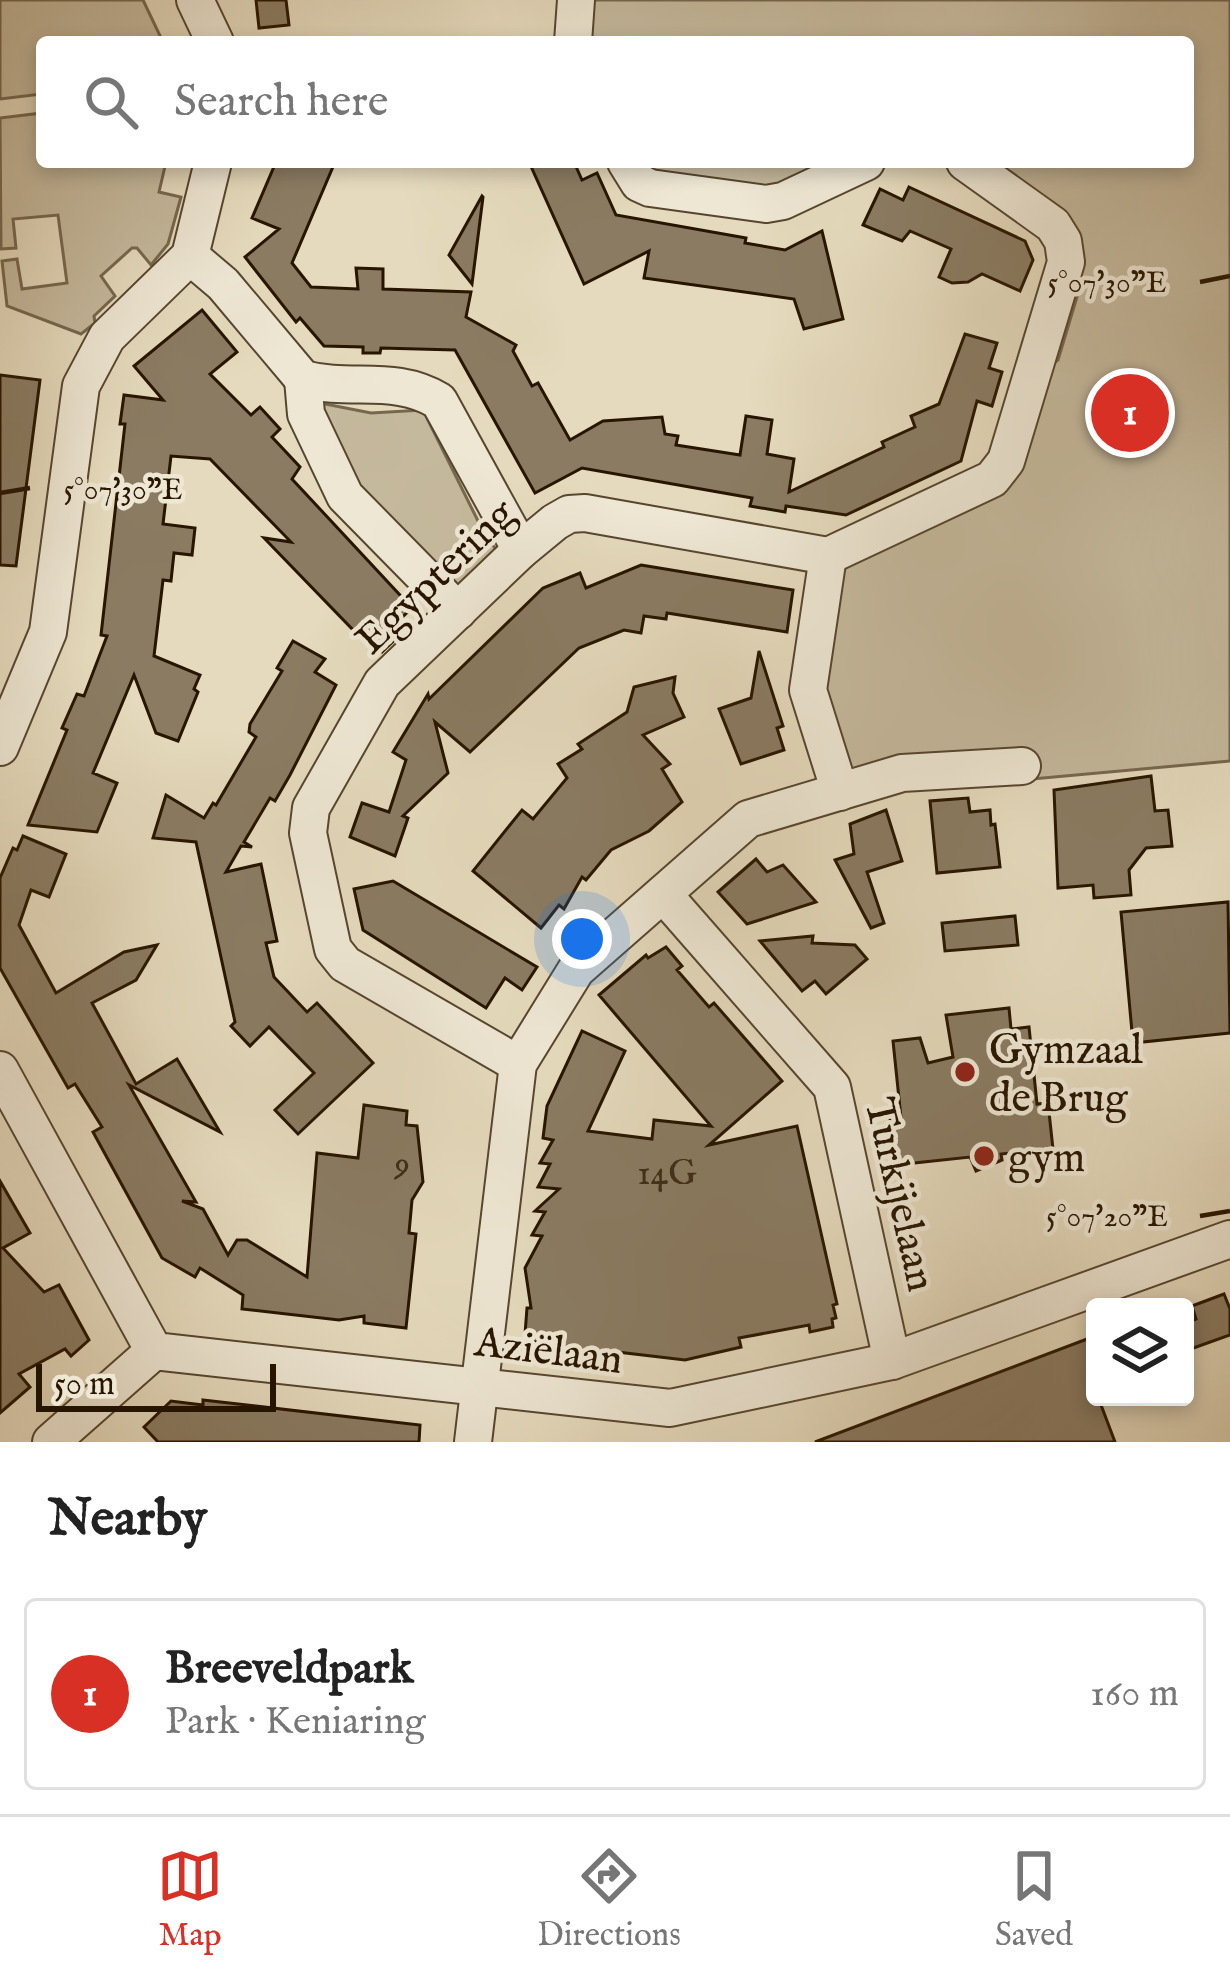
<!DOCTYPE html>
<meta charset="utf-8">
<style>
:root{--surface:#fff;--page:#f2f2f2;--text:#222;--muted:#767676;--line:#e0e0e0;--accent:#d93025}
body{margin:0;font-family:"IM FELL English",serif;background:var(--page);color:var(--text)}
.controls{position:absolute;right:36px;bottom:36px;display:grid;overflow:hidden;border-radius:12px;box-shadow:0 6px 18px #0003}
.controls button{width:108px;height:108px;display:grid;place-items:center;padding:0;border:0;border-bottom:3px solid var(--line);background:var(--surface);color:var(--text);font:60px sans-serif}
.scale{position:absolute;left:36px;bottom:30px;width:240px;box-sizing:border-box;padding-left:12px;border:6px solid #281500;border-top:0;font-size:33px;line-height:42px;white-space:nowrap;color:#281500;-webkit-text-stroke:9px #eee7d4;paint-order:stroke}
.you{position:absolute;left:582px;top:939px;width:42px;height:42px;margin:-30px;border:9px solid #fff;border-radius:50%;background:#1a73e8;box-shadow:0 0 0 18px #1a73e833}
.badge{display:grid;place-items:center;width:78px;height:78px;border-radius:50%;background:var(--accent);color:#fff;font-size:39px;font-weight:700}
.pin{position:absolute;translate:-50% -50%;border:6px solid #fff;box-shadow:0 3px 12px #0006}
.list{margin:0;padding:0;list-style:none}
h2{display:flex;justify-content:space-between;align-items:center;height:156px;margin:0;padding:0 48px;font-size:51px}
h2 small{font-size:39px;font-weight:400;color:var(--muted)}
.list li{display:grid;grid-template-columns:78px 1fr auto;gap:36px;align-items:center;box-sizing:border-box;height:192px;margin:0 24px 24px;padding:0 24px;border:3px solid var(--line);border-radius:12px}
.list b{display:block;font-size:45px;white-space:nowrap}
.list p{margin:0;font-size:39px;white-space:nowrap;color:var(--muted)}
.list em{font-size:39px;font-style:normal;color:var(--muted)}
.icon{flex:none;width:66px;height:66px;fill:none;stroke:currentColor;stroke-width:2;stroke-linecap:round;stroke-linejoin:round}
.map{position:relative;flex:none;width:1230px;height:1442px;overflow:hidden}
.search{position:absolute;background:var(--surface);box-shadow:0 6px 18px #0003;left:36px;right:36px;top:36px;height:132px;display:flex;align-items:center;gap:30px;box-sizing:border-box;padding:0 42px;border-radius:12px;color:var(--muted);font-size:45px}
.sheet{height:372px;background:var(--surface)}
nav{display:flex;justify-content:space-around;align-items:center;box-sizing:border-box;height:168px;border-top:3px solid var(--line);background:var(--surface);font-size:33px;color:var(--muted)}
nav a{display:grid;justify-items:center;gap:6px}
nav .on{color:var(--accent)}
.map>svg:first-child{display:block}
</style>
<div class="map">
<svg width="1230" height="1442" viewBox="0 0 1230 1442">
<rect width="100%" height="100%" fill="#e5dabd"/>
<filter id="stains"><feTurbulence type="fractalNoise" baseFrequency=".00167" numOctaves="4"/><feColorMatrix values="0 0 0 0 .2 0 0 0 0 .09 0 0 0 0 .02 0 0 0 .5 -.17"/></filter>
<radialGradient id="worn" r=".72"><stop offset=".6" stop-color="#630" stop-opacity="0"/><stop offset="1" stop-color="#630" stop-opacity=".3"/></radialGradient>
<!-- green -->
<g fill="#c5b99d" stroke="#76674e" stroke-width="3">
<polygon points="0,0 143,0 163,42 42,42 42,94 0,99"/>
<polygon points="595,0 1230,0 1230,761 1032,779 849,773 816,688 843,564 994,487 1043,370 1058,360 1077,297 1069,281 1074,266 980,162 1188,162 1188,42 581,42 585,9"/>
<polygon points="42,113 42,162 166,162 159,192 181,197 168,244 151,265 137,248 132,248 101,276 115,296 94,316 95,323 81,334 7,306 2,261 17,259 22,289 67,283 58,215 13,219 16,248 1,249 0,118"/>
<polygon points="635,162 849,162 781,194 655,180"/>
<polygon points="305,400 371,413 423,410 481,527 499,554 457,595 345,475"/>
</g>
<!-- building -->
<g fill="#8a7b62" stroke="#281500" stroke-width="3">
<polygon points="256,0 286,0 289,25 259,28"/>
<polygon points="276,162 335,162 292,263 311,287 358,289 356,268 383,269 383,289 471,292 466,317 516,345 513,351 532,386 538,383 570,440 603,421 662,417 665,434 678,436 676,445 740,455 746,416 772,420 767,454 794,459 789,492 884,447 882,442 915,427 911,416 939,404 965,334 997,343 989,368 1002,372 992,406 977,401 961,461 846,515 786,506 785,512 750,506 752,498 582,468 535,493 455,350 381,348 380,353 363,353 363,347 324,346 300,318 296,322 245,257 279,229 252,218"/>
<polygon points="529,162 574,162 582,180 597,173 616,215 746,238 745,243 785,250 822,231 843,319 804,329 794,299 644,278 649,251 584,284"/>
<polygon points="909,187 1025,241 1033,260 1020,291 982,274 968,282 952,283 939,277 951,249 910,231 902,241 863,225 880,189 903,200"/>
<polygon points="482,196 483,197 472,284 449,255"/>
<polygon points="202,310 237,352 210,374 251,415 260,407 280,429 272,437 300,467 292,479 412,608 394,625 402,633 382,652 362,631 358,635 264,538 291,542 210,459 171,456 163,524 195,528 192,555 174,553 171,581 163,580 154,656 200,675 194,689 198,692 178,741 156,733 134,675 93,773 117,783 97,832 28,825 67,730 62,728 77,694 84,696 107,636 101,635 125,424 120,424 124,395 163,400 134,366"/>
<polygon points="0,375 40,380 16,566 0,565"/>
<polygon points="641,565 793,590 787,632 667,613 666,619 644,616 641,633 624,630 579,648 470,752 435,722 448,773 403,816 408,818 395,856 350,837 362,803 389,812 406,760 393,752 428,694 429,699 543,588 580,573 586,588"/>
<polygon points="293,641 325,659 315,672 336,685 290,775 275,801 270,798 244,842 252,847 241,846 226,872 261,864 277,941 266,943 274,977 307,1012 317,1003 373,1063 298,1134 275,1110 314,1073 269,1027 250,1046 231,1026 235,1022 196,842 153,838 166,795 204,818 213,803 216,805 256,737 249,732 250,724 282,671 277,668"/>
<polygon points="759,651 783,726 777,728 784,750 741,764 719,709 751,698"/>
<polygon points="675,677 673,693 684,717 643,735 670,764 662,769 682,802 649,831 611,850 586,880 582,877 564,909 559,905 541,928 473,871 522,810 533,819 567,778 558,764 582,749 578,744 627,712 634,687"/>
<polygon points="1151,776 1155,811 1168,810 1172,846 1146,848 1129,870 1131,895 1094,898 1093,885 1058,888 1054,790"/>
<polygon points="968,798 970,812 990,810 991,825 995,824 1000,867 937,873 930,801"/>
<polygon points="886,810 902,861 867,872 884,923 871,928 835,860 854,854 850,824"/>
<polygon points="23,836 66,854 49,897 31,890 19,925 56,993 124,952 157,945 136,980 92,1003 136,1084 177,1059 220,1132 129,1085 196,1202 182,1201 203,1209 228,1255 237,1240 247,1240 307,1277 317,1153 358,1158 364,1105 407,1111 406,1125 417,1126 423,1182 412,1200 409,1233 416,1234 406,1328 364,1323 364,1316 339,1320 242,1309 243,1295 200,1268 195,1277 162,1258 93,1132 102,1127 75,1084 68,1088 0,968 0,878 13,848 17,850"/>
<polygon points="756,859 767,872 783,865 816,902 747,924 718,892"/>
<polygon points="393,881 537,967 522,990 505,978 486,1008 363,930 354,889"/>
<polygon points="1228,902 1230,1033 1133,1043 1121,912"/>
<polygon points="1015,916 1018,945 945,951 942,923"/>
<polygon points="813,936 812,943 855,945 867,959 826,994 815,981 802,991 760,941"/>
<polygon points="666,947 682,966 677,970 709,1007 714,1003 782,1081 709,1145 797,1126 837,1304 833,1305 836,1318 832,1319 833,1327 810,1332 809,1325 739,1338 741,1347 685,1360 617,1352 617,1361 549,1354 550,1344 528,1341 529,1334 525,1334 527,1308 531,1308 525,1268 542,1236 532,1235 545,1212 535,1211 559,1189 538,1187 550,1164 540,1163 553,1140 543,1138 547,1106 582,1031 625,1051 588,1131 652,1139 654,1120 711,1126 599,995 646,955 648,958"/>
<polygon points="1009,1008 1011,1029 1029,1027 1037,1104 1048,1103 1053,1149 1001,1154 1002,1160 976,1171 970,1157 895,1165 890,1119 901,1118 893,1041 920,1038 928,1063 953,1057 946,1015"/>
<polygon points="0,1181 30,1233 3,1248 44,1292 59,1285 89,1340 71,1356 65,1349 19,1374 30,1387 0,1413"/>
<polygon points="1224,1294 1230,1309 1230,1335 1185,1351 1185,1323 1196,1319 1192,1306"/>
<polygon points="1095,1336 1095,1397 1098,1397 1115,1442 815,1442"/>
<polygon points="203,1400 420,1425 419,1442 158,1442 144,1427 171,1401 203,1405"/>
</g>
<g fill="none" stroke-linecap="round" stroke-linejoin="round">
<!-- minor casing -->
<g stroke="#57462f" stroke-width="40">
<g id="minor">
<polyline points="195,0 215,42"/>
<polyline points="573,42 576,0"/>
<polyline points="626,162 639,183 650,188 766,204 783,201 866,162"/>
<path d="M 190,256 L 223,284 L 303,379 C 352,392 394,374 439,401 L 521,550"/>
<polyline points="303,379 306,414 345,496 458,611"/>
<polyline points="828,556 992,479 1006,461 1066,262 1063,241 1053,225 965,162"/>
<polyline points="828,556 808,690 840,792"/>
<polyline points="0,747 48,632 81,386 107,337 190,256 213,162"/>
<polyline points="663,894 832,1087 892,1361"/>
<polyline points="518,1064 345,964 333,949 308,833 311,808 382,683 521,550 555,522 569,514 585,513 828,556"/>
<polyline points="0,1070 154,1351 670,1408 892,1361 1230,1239"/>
<polyline points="51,1442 154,1351"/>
<polyline points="473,1442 518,1064 576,970 748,819 902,773 1022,766"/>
</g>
</g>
<!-- minor -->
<use href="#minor" stroke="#eee7d4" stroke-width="36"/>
</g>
<!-- ticks -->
<path fill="none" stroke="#281500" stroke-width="4.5" d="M 1200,282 L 1230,276M 0,493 L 30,488M 1200,1216 L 1230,1211"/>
<!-- markers -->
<g fill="#8f2418" stroke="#eee7d4" stroke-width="4.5">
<circle cx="965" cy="1072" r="12"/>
<circle cx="984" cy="1156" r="12"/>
</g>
<g text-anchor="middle" stroke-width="9" stroke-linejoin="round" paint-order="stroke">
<!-- number labels -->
<g font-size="36" fill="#402e18">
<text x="402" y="1175">9</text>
<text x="667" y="1184">14G</text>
</g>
<!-- street labels -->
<g font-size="42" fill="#281500" stroke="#eee7d4">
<text transform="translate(434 575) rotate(-44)" y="15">Egyptering</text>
<text transform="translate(902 1194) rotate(77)" y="15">Turkijelaan</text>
<text transform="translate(549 1349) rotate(7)" y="15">Aziëlaan</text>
</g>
<!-- poi labels -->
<g font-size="42" fill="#281500" stroke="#eee7d4" text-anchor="start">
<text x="989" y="1063">Gymzaal<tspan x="989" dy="48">de Brug</tspan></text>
<text x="1008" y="1171">gym</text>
</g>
</g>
<g font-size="30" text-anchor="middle" fill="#281500" stroke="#eee7d4" stroke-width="9" stroke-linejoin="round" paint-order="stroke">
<text x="1107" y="292">5°07'30"E</text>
<text x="123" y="499">5°07'30"E</text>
<text x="1107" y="1226">5°07'20"E</text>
</g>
<rect width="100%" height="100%" filter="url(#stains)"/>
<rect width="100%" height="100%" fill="url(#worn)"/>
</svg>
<div class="controls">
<button><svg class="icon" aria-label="layers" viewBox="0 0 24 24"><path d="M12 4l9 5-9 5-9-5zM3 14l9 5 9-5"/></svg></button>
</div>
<div class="scale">50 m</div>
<div class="you"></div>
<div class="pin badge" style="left:1130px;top:413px">1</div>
<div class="search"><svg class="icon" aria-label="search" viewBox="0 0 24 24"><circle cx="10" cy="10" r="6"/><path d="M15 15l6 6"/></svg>Search here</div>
</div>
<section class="sheet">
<h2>Nearby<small></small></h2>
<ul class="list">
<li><span class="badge">1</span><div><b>Breeveldpark</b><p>Park · Keniaring</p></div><em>160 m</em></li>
</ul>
</section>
<nav>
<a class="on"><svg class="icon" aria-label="map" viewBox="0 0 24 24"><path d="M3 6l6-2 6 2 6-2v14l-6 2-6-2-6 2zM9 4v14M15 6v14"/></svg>Map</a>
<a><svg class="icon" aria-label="directions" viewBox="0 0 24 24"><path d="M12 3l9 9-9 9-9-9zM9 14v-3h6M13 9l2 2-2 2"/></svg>Directions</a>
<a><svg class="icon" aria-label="saved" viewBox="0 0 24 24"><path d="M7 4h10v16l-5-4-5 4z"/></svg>Saved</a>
</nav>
